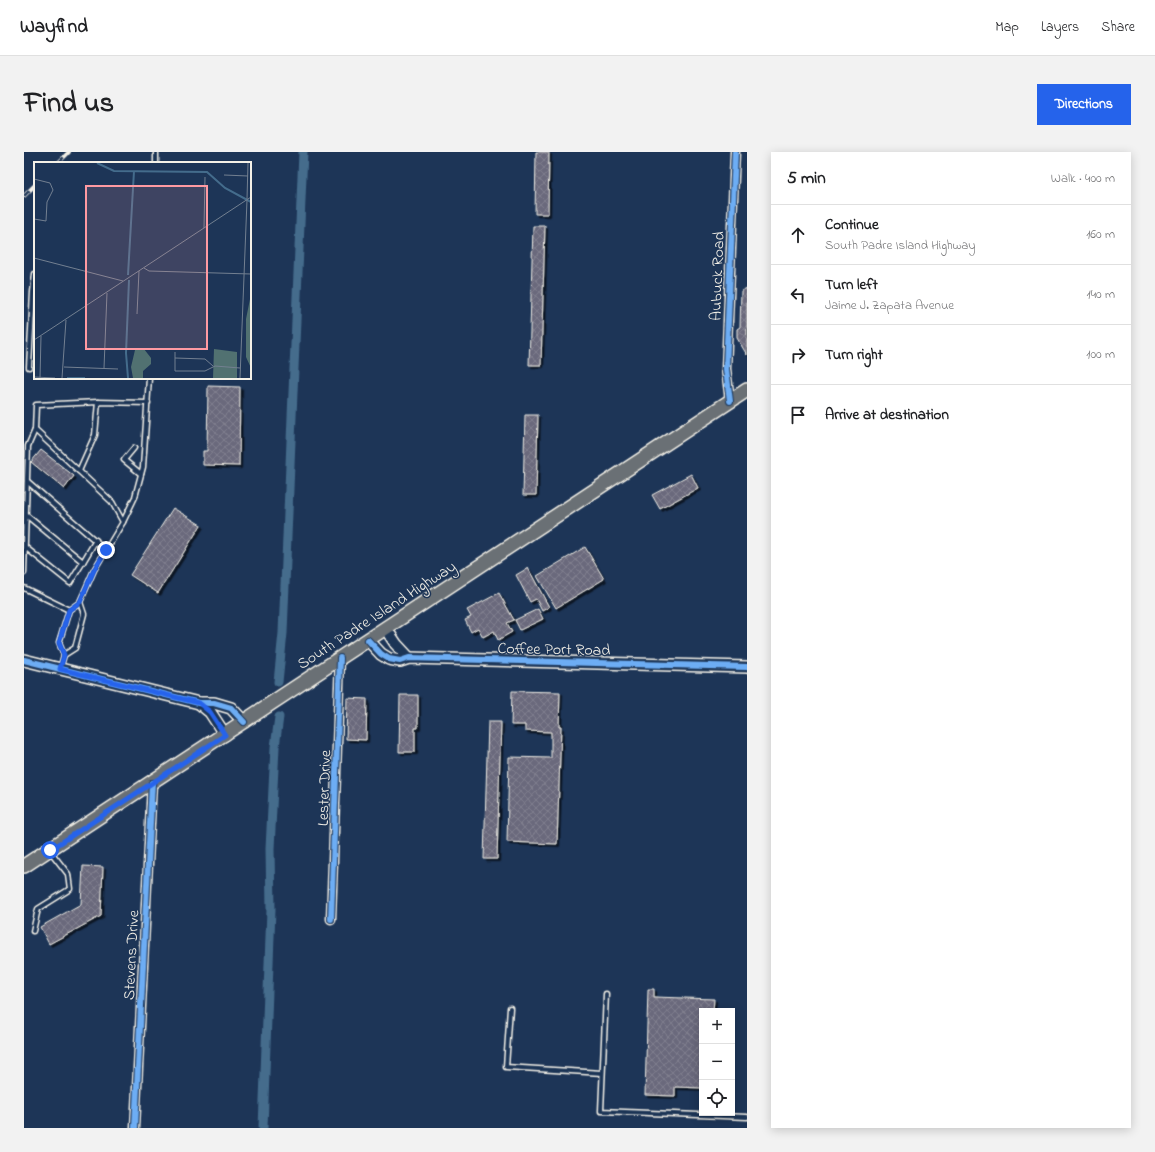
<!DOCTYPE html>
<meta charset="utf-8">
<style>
:root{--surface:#fff;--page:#f2f2f2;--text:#202124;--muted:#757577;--line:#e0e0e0;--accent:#2563eb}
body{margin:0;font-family:"Indie Flower",sans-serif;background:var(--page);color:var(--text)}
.controls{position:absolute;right:12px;bottom:12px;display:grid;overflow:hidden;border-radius:0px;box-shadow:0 2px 10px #0003}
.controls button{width:36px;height:36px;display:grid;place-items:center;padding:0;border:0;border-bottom:1px solid var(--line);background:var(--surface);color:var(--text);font:20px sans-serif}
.stop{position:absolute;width:12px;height:12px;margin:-9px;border:3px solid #2563eb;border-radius:50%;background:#fff}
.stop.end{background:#2563eb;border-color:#fff;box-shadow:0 1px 4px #0008}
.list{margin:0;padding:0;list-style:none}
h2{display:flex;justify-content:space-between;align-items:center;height:52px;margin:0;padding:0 16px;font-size:17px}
h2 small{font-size:13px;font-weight:400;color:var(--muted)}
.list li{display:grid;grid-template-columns:26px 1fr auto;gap:12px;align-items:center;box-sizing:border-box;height:60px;padding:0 16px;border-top:1px solid var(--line)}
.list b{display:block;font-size:15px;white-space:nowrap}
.list p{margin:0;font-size:13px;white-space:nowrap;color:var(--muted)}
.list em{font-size:13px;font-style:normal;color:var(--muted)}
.icon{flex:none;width:22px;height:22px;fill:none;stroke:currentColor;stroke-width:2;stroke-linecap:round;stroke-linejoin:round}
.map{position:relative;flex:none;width:723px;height:976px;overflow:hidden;border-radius:0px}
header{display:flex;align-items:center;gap:24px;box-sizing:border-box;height:56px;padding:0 20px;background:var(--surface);border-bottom:1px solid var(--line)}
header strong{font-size:19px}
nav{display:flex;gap:22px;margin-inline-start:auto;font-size:14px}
.intro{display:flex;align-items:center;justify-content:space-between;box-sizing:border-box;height:96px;padding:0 24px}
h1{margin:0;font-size:28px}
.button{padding:10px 18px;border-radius:0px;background:var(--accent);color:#fff;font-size:14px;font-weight:700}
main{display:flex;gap:24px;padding:0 24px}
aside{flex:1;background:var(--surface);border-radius:0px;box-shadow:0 2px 10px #0003}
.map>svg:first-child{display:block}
</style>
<header>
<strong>Wayfind</strong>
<nav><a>Map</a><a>Layers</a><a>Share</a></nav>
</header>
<div class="intro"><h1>Find us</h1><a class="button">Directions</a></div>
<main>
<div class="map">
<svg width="723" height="976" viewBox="0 0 723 976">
<defs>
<pattern id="building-cross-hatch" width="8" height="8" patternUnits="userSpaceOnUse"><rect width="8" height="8" fill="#6a697b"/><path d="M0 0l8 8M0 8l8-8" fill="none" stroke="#807f8e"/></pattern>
<filter id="shadow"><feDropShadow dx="2.5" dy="2.5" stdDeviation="0" flood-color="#0009"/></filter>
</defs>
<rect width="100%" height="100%" fill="#1d3557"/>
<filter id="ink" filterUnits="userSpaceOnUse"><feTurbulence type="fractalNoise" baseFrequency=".025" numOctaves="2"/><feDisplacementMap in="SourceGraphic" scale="8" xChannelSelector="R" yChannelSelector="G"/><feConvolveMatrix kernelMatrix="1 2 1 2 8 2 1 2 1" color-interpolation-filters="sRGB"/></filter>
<g filter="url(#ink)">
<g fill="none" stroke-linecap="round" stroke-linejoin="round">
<!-- canal -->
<g stroke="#446c8c" stroke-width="9">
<polyline points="254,530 259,481 279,0"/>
<polyline points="239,976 247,757 246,697 251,595 255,565"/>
</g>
</g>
<!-- building -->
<g fill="url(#building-cross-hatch)" stroke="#f4f1e8" filter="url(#shadow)">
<polygon points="512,0 525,0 524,62 511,62"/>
<polygon points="509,74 521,74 517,213 505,213"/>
<polygon points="723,136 723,203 713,186 713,177 716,175 717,139"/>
<polygon points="184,234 216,235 215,314 179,313 179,299 183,299"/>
<polygon points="501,263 514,263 512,343 499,343"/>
<polygon points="17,298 50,324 40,337 7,310"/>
<polygon points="667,322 674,336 636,357 628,343"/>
<polygon points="149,356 177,373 134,441 106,423"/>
<polygon points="561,395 580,427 532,456 513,424"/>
<polygon points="504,416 525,455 518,459 512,447 506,450 492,423"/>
<polygon points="475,441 490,468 483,471 488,480 474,488 470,479 459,485 454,476 447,480 441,468 447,465 443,458"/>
<polygon points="514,457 519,467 496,478 491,468"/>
<polygon points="488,539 536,540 535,575 537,575 533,692 483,690 485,605 527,606 527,580 501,579 501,573 487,573"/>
<polygon points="376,543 394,543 394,576 391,576 391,600 375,600"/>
<polygon points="323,546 343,547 342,588 322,587"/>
<polygon points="464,570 477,570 473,707 460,707"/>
<polygon points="59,714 79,715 77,764 25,792 16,775 57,752"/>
<polygon points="624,837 630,837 630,845 690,847 689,859 678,859 678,936 651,935 651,944 621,943"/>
</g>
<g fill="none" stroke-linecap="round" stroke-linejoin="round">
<!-- lane casing -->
<g stroke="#f4f1e8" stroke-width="7">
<g id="lane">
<polyline points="132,11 132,0"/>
<polyline points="5,215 9,140 11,122"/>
<polyline points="110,296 100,308 117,322"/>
<polyline points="55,319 71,283 74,250"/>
<polyline points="3,329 82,398"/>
<polyline points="99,370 111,345 119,315 125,226"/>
<polyline points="1,395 46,431 59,410 2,363"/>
<polyline points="59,410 72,388"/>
<polyline points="0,421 4,294 11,278"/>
<polyline points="0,436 45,458"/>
<polyline points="40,503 51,496 60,462 56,450"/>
<polyline points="36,517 40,503 35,491 45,458 56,450 70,418 99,370 88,350 11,278 12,253 74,250 124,251"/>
<polyline points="9,779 14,757 46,737 44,722 27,700"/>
<polyline points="582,842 577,959 723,965"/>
<polyline points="486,856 482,915 578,921"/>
</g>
</g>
<!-- street casing -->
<g stroke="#f4f1e8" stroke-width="11">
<g id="street">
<polyline points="706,249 702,217 711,0"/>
<polyline points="307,767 316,506"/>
<polyline points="111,976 128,631"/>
</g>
</g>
<!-- secondary casing -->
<g stroke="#f4f1e8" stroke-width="14">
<g id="secondary">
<polyline points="362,477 372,492 385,506"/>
<polyline points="344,488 357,502 365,507 376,509 385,506 723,515"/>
<polyline points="0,508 175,551 190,551 207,556 220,570"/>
<polyline points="175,551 186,560 201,583"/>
</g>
</g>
<!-- primary casing -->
<g stroke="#f4f1e8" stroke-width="16">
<polyline id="primary" points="0,714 723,238"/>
</g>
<!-- lane -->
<use href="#lane" stroke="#1d3557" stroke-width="4"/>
<!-- street -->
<use href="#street" stroke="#1d3557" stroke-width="8"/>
<!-- secondary -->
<use href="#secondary" stroke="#1d3557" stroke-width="11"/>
<!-- primary -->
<use href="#primary" stroke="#6a7074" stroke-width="13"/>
<!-- rail casing -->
<g stroke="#f4f1e8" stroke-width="4">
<g id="rail">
<polyline points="34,11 45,0"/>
<polyline points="0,44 11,33"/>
</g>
</g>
<!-- rail -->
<use href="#rail" stroke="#1d3557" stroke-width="2.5" stroke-dasharray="8" stroke-linecap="butt"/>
<!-- cycleway casing -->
<g stroke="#1d3557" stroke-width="8">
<g id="cycleway">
<polyline points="706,249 702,217 711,0"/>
<polyline points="344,488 357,502 365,507 376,509 385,506 723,515"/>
<polyline points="0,508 175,551 190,551 207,556 220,570"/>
<polyline points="307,767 316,506"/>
<polyline points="111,976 128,631"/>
</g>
</g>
<!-- cycleway -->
<use href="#cycleway" stroke="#6dadf4" stroke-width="6"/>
</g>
</g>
<g fill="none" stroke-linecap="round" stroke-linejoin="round" filter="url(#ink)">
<!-- route -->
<polyline stroke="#2563eb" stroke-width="5" points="26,698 201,583 186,560 175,551 36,517 40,503 35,491 45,458 56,450 70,418 82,398"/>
</g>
<g text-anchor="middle" stroke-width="3" stroke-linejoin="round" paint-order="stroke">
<!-- street labels -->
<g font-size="16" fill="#f4f1e8" stroke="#1d3557">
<text transform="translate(692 124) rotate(-88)" y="6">Aubuck Road</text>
<text transform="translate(352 462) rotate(-33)" y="6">South Padre Island Highway</text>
<text transform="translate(530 496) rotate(1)" y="6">Coffee Port Road</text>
<text transform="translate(299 636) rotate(-88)" y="6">Lester Drive</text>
<text transform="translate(106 803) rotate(-87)" y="6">Stevens Drive</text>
</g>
</g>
<!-- overview -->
<g transform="translate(10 10)">
<rect width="217" height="217" fill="#1d3557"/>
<path d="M 217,132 L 217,206 L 212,195 L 212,157 ZM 110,187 L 117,196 L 117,202 L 109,209 L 109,216 L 99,216 L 97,205 L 101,188 ZM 180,187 L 203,190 L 203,216 L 179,216 Z" fill="#517171"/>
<path fill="none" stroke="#446c8c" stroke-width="2" d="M 63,1 L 80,9 L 173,10 L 191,26 L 217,40M 94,113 L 100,9M 33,216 L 51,216M 94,216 L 92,191 L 95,118"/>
<path fill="none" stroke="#738091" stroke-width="1" d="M 190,13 L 214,14M 0,17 L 16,21 L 19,28 L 13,40 L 12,59 L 0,57M 213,37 L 214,1M 170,66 L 171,15M 0,96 L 89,119M 110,106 L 115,109 L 217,112M 103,152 L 105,109M 0,178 L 217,35M 141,190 L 141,209 L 171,209 L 181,204 L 206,206M 141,196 L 171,197 L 179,204M 30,205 L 84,207M 70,206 L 73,131M 0,215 L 21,216M 6,216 L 7,174M 28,216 L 32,158M 206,216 L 213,38"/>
<path fill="#ff9aa2" fill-opacity="0.15" stroke="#ff9aa2" stroke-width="2" d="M 52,24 L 173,24 L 173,187 L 52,187 Z"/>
<rect width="217" height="217" fill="none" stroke="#f4f1e8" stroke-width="2"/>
</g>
</svg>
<div class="controls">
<button>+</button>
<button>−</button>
<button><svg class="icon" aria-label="locate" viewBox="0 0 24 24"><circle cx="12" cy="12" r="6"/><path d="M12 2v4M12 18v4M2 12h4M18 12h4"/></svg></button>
</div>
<div class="stop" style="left:26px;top:698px"></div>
<div class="stop end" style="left:82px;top:398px"></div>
</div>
<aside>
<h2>5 min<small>Walk · 400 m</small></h2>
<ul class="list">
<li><svg class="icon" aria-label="ahead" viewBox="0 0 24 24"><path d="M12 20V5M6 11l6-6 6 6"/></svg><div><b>Continue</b><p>South Padre Island Highway</p></div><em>160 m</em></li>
<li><svg class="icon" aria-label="left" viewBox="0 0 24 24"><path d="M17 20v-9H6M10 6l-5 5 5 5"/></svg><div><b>Turn left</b><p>Jaime J. Zapata Avenue</p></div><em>140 m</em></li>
<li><svg class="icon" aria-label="right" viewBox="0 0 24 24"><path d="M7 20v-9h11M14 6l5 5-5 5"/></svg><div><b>Turn right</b></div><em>100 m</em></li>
<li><svg class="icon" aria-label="arrive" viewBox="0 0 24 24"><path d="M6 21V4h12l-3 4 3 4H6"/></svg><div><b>Arrive at destination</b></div></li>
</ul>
</aside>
</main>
